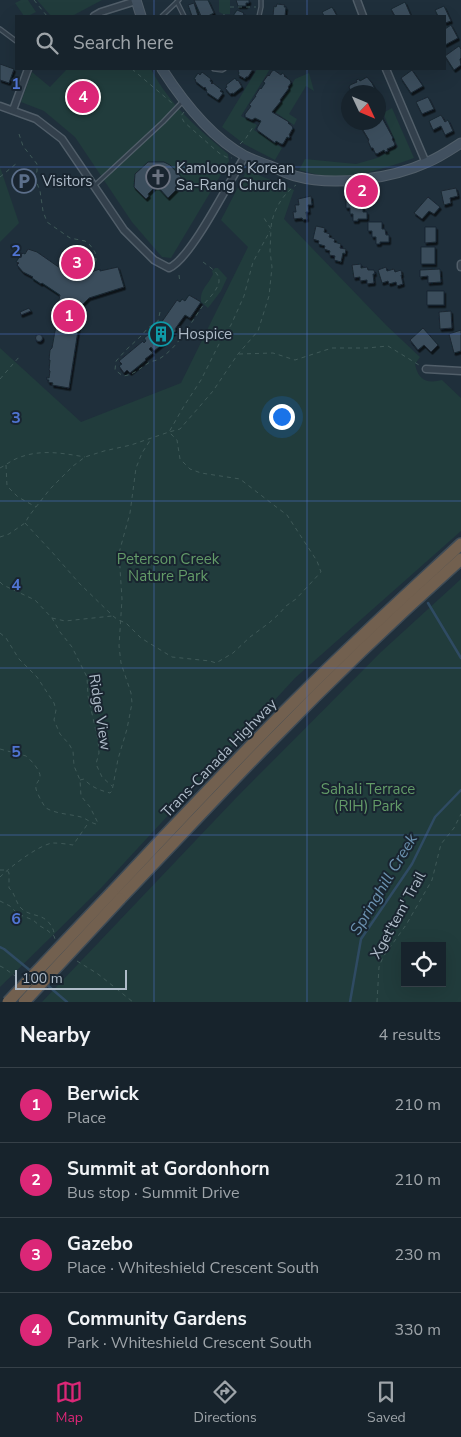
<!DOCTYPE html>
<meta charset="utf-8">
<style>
:root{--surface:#17232c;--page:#242f38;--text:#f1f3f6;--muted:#9ea4a9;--line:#364048;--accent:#db2777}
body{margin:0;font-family:"Nunito Sans",sans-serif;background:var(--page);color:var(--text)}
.controls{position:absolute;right:15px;bottom:15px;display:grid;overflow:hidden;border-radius:0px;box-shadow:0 5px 20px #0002}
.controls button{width:45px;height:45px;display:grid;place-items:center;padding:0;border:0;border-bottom:1px solid var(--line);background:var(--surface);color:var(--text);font:25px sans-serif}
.compass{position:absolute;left:341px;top:85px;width:45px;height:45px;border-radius:50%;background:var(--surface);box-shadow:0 5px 20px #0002;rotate:134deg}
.scale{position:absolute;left:15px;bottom:12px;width:112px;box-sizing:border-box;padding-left:5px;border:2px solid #aebbc8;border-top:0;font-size:14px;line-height:18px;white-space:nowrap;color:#aebbc8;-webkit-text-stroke:4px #192530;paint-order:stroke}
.you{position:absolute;left:281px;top:416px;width:18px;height:18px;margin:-12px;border:4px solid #fff;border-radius:50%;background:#1a73e8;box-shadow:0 0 0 8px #1a73e833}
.badge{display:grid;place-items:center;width:32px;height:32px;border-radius:50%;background:var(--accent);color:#fff;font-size:16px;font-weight:700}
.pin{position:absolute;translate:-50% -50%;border:2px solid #fff;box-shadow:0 1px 5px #0006}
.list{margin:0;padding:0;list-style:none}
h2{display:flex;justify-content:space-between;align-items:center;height:65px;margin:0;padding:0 20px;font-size:21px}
h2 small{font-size:16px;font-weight:400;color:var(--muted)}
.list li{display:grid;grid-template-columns:32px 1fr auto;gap:15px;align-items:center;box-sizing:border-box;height:75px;padding:0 20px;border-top:1px solid var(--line)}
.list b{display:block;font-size:19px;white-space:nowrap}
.list p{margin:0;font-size:16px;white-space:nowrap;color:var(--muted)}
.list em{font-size:16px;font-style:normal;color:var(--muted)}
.icon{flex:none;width:28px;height:28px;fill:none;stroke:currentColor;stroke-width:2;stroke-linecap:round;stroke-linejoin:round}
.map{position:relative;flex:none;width:461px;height:1002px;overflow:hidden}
.search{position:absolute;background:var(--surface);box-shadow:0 5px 20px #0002;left:15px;right:15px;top:15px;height:55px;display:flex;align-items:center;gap:12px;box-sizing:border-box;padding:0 18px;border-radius:0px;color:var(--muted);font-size:19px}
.sheet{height:365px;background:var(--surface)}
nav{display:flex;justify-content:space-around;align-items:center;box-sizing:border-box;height:70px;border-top:1px solid var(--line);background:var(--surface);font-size:14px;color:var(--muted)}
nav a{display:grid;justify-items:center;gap:2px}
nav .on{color:var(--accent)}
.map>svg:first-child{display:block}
</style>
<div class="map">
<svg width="461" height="1002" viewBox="0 0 461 1002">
<defs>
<filter id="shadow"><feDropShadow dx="1.5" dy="2.5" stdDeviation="0" flood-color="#0009"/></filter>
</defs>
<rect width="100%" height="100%" fill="#1f2f3b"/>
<!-- green -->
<g fill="#213c3c" fill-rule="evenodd">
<polygon points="21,0 28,0 36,12 28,16 24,16 15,3"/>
<polygon points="37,0 102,0 72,16 51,16"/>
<polygon points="219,0 230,0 230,14 223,14 219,12"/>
<path d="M 67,69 L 151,69 C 169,104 198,129 228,154 L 229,161 L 171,258 L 162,257 L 132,222 L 75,137 L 44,111 L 21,102 L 32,72 L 50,87 Z"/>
<polygon points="257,69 270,69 241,116 257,125 254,130 282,148 275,160 244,144 222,127"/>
<polygon points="309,73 314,91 306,86 289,114 297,119 294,125 275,112 295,79"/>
<path d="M 392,108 L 414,158 C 386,168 356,178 326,176 C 317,175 308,172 299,170 L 305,159 L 356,164 L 377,158 L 398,147 L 383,113 Z"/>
<polygon points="0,167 19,223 0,242"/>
<path d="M 247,170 L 294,190 L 284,219 L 386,325 L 420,357 L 415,364 C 418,380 427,384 442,380 L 461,398 L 461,531 L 295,678 L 101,888 L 0,987 L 0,348 L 81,422 L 181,383 L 248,247 L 221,220 Z"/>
<path d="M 215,268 L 218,268 L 227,278 L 221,291 L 208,308 L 201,302 C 200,288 208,286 213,274 L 212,271 Z"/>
<path d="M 461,579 L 461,1002 L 42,1002 L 235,799 L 381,652 ZM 405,946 L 442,946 L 442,983 L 405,983 Z"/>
</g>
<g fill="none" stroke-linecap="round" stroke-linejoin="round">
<!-- stream -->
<g stroke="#2f4b63" stroke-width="2.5">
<polyline points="428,603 461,658"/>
<polyline points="0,947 4,949 32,972"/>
<polyline points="46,984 67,1002"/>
<polyline points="350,1002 361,939 412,864 435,817 461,790"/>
</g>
</g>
<!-- building -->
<g fill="#3b4e5b" stroke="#1a2732" filter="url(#shadow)">
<polygon points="194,0 208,0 214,13 208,16 201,16"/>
<polygon points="236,0 249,0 249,3 246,3 246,6 238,6"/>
<polygon points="405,2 411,16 395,16 391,9"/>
<polygon points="194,3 198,16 192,16 188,5"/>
<polygon points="277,4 285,5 284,7 286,7 285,16 273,16 274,6 276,7"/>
<polygon points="444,6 451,21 445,23 445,16 438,16 435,10"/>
<polygon points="332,7 337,16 324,16 322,12"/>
<polygon points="237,10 244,13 243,14 247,16 233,16"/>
<polygon points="451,25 458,38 445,45 445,29"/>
<polygon points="459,46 461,49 461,58 460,59 461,65 454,70 445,56"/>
<polygon points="0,64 14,69 9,83 0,80"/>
<polygon points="239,69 253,69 248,77 246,77 245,79 238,75 239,73 238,71"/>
<polygon points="274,70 281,75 282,73 285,75 284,76 290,80 291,83 288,87 289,88 280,100 281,101 272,112 289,122 288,123 292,126 293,128 289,135 290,136 289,138 287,137 283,144 281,144 276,141 275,143 257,130 257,128 261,121 255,118 252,120 245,117 245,114 251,106 249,105 256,96 255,96 260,88 261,89 265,83 263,82 268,75 269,76 272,71"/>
<polygon points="412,70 423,86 411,93 401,78"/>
<polygon points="202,72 211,79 210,81 212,82 211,83 212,84 213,83 222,90 220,91 223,93 218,100 206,92 207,91 205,87 204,88 195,81 196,80 194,79 198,73 200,75"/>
<polygon points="367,77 372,83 376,91 375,92 351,92 349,87 350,85 357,82 356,80 359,79 360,81"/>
<polygon points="235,78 237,81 238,80 242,87 233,94 233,93 230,94 225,88 227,87 226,85"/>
<polygon points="379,97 382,105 381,105 383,111 380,114 393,138 392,139 395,144 394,146 387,149 388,151 385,152 384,150 377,154 375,153 373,148 371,148 368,141 369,140 360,125 365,122 378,122"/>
<polygon points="428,97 434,109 422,114 416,102"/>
<polygon points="441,115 445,122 448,120 453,131 445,135 441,126 433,130 429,121"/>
<polygon points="148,162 164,162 170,165 185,181 168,198 158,187 155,187 148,194 149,196 146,199 134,187 135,174"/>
<polygon points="456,188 458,196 450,198 451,203 444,205 441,191"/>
<polygon points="311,196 312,205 308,205 309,212 306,212 307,219 303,220 302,218 294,219 293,212 296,212 295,205 299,205 298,199"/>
<polygon points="428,197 440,207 434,214 429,211 422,219 414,213"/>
<polygon points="346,199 359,200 359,205 363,205 363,212 367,212 367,219 358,219 358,221 353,221 353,214 350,214 350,208 346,208"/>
<polygon points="368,222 382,222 382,229 385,229 386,235 389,235 389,242 380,242 380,244 376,244 376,237 372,237 372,231 368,231"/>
<polygon points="316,226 325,228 324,232 330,234 329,237 335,239 334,242 341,244 340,248 346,249 345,254 343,253 341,262 334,260 335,256 329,255 330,251 324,249 325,246 318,244 319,241 313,239"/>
<polygon points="425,227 436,227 436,242 425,243"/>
<rect x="421" y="247" width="14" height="17"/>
<polygon points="28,249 37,252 73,277 76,277 100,269 100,271 118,267 124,287 89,298 82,305 69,388 52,385 53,383 48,382 49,380 47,380 47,377 49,378 50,371 49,370 50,360 49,360 50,350 52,348 57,320 55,320 60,295 42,283 41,284 32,278 33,277 23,272 17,265 19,263 16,262 20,256 23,253 25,254"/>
<polygon points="78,256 84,258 81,275 69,274 72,257"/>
<polygon points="361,264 361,268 367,267 368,270 374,270 375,274 373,274 374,283 367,284 367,280 360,281 360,277 354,278 352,265"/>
<polygon points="386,267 387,271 394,269 395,272 401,270 402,275 401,275 403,284 397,286 396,282 389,284 388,281 382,283 378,270"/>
<polygon points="440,269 441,282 428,283 428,276 420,277 420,270"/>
<rect x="427" y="291" width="17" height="14"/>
<polygon points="189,295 201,302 190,318 185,315 175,329 176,331 169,337 170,338 154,351 151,347 149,349 153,353 145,359 146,360 130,373 127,370 124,373 119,366 122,364 119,361 143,341 144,343 146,341 144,338 157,328 156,327 161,323 177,300 180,302 182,299 185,301"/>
<polygon points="29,308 31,311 21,315 20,312"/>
<polygon points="451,311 452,328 440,329 439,312"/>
<polygon points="423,328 438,345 431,352 424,345 418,350 410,340"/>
<polygon points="461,330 461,351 454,353 449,334"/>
<circle cx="39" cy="338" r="3.5"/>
</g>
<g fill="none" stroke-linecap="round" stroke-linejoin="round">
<!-- lane casing -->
<g stroke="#515e69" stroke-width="5.5">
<g id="lane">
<polyline points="177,2 184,16"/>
<polyline points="162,16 179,0"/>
<polyline points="259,16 261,7 261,0"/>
<polyline points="0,29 16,41"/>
<polyline points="214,69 222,70 224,69"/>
<polyline points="94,186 163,122 183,101"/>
</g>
</g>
<!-- street casing -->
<g stroke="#515e69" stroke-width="9">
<g id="street">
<polyline points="357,0 363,16"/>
<polyline points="94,16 101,12 136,1"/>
<polyline points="386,69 426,163"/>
<path d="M 0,106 L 36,119 L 62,139 L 124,230 L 154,260 L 169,268 C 191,259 230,180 245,156"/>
<polyline points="13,110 28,69"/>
<polyline points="461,264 461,267"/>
<polyline points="426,369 461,371"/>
</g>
</g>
<!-- secondary casing -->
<g stroke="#515e69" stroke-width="11">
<g id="secondary">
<polyline points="136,0 141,16"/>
<path d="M 162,69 C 182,100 212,138 245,156 C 253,160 262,163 270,166 C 278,169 286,173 295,176 C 334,187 391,179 428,162 C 440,157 450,150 461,143"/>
</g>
</g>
<!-- highway casing -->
<g stroke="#3e4b56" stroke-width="14">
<g id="highway">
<path d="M 112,892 C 174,826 236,759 301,695 C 353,643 407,594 461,544"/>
<path d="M 120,899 C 171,846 221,792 272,740 C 333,677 396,617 461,559"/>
</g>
</g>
<!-- path -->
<g stroke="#3f5958" stroke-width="1" stroke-dasharray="4 4" stroke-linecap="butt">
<polyline points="34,0 47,16"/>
<polyline points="230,7 256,7"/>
<polyline points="224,16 224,14"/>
<polyline points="132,69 172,103"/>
<polyline points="184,112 181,116 184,122 219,153 226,157 232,158"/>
<polyline points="19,134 23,146 37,164 37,171 35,178 40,191 43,211 47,222 70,238 85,241 90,245 95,252 96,260 92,268 81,275"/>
<polyline points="240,144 246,138 253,127"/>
<polyline points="0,177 17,163"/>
<path d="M 271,227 C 273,210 283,194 296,185"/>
<polyline points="179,275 180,283"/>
<path d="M 160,312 L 158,321 L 148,328 L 141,336 L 126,350 L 116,361 L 115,370 L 123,376 C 134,375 140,368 150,362 C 152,361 154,361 157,360 C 177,350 191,322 204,304 C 209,298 217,291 219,282 C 220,272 209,267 203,262"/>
<polyline points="239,354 273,353 295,360 332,348 367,348 388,346 419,365"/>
<polyline points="0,379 20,356"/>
<polyline points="6,465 7,486 18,497 36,507"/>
<path d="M 0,468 C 6,465 12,460 18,458 C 40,449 62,453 85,457"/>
<polyline points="25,523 52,552 79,583 113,616 118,620 126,623 141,638 172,657 210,661 216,663 233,653 250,637 269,623 279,614 286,606 296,599 321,572 317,561 287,515 275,506 240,479 201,473 190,469 180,459 177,440 169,432 180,429 200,406 213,391 238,354 258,331 269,296 272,267 270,251 271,229 264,218"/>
<polyline points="0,537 9,534 25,523 29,516 50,489 73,466 85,457 104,451 131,445 169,432 184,406 201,380 219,344 231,325 244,296 253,262 270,231"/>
<polyline points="0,582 3,585 35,600 52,618 60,632 72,647 87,677 88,696 98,740 99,753 96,764 102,777 112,786"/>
<polyline points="52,618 65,621 112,616"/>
<path d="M 0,633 L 6,638 L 19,659 L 37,677 L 54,703 L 56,710 L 54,720 L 60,734 L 69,744 L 73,751 L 74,766 L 80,780 L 81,796 L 90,807 L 98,823 L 96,824 C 91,823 87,819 81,817 C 70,814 56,814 46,808 C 42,803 38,795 36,789 C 35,783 39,782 40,777 C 41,771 31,760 26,756 L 0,749"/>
<path d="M 80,780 L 84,779 C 91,787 99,790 110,793 L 112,791 L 118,759 L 127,729 L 132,703 L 131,693 L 121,663 L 119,646 L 122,599 L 119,553 L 130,513 L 136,468 L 142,453 L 151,439"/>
<path d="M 0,870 L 7,870 L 9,873 L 9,888 C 16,894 15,903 22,909 C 31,917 42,913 50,924 C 53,929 54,930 54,935"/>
<path d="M 0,877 C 10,867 40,844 53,843 C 59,843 67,844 73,845 L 89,822"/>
<polyline points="0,901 10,906 18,914 33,920 40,926 47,930 54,936 55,939"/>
<polyline points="77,961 98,974 133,1002"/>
<polyline points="0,966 4,968 18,978"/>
<polyline points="377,1002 379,967 383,957 406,925 432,880 441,844 454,828 461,814"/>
</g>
<!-- lane -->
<use href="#lane" stroke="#33404c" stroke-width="3"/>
<!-- street -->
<use href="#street" stroke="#33404c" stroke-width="6"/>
<!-- secondary -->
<use href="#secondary" stroke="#41505f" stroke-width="9"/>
<!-- highway -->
<use href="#highway" stroke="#72604f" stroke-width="11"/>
<!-- highway-bridge casing -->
<g stroke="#3e4b56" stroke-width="14" stroke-linecap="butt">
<g id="highway-bridge">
<polyline points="8,1002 112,892"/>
<polyline points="24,1002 120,899"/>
</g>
</g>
<!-- highway-bridge -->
<use href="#highway-bridge" stroke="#72604f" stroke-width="11"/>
</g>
<!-- grid -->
<path fill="none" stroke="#5074d2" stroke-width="1" stroke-opacity="0.55" d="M 154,0 L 154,16M 307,0 L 307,16M 154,69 L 154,1002M 307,69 L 307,1002M 0,167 L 461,167M 0,334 L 461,334M 0,501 L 461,501M 0,668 L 461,668M 0,835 L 461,835"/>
<!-- icons -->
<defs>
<g id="church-ring" transform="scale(1.25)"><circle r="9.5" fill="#192530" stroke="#6b7280" stroke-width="1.5"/><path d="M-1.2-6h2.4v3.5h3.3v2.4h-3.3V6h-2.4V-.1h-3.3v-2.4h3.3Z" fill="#6b7280"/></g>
<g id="parking-ring" transform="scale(1.25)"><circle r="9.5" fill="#192530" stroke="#5c6f8a" stroke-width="1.5"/><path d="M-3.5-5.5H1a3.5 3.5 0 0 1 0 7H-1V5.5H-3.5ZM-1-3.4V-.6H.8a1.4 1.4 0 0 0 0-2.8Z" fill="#5c6f8a"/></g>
<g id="building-ring" transform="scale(1.25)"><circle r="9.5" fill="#192530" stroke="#0f9aa8" stroke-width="1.5"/><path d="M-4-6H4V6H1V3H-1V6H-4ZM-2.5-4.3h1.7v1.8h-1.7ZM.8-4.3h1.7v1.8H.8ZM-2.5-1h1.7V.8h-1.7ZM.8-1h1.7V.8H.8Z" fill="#0f9aa8"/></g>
</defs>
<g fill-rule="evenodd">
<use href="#church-ring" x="158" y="177"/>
<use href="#parking-ring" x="24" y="181"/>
<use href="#building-ring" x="161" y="334"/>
</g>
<g text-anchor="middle" stroke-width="4" stroke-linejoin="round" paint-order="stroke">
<!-- poi labels -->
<g font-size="15" fill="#aebbc8" stroke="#192530" text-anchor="start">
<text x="176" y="173">Kamloops Korean<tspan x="176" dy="17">Sa-Rang Church</tspan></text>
<text x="42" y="186">Visitors</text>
<text x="178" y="339">Hospice</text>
</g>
<!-- park labels -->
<g font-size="15" fill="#639b68" stroke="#192530">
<text x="168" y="564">Peterson Creek<tspan x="168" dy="17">Nature Park</tspan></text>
<text x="368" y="794">Sahali Terrace<tspan x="368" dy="17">(RIH) Park</tspan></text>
</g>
<!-- street labels -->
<g font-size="15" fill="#aebbc8" stroke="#192530">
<text transform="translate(100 712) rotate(81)" y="5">Ridge View</text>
<text transform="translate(219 758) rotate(-46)" y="5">Trans-Canada Highway</text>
<text transform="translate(398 915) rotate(-61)" y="5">Xget'tem' Trail</text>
</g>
<!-- water labels -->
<g font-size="16" font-style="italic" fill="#6b91af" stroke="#192530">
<text transform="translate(383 884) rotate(-59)" y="6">Springhill Creek</text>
</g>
</g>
<g font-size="16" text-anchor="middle" font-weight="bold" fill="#5074d2" stroke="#192530" stroke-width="4" stroke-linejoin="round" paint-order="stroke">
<text x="16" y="89">1</text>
<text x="16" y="256">2</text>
<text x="16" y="423">3</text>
<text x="16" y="590">4</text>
<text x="16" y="757">5</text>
<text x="16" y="924">6</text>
</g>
</svg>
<div class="controls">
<button><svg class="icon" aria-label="locate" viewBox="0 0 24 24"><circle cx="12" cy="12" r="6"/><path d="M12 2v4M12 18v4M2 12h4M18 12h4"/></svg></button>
</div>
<svg class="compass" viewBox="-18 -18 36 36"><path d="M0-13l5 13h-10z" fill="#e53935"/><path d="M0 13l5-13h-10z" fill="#9ea4a9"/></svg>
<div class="scale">100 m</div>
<div class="you"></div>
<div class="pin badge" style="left:69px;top:316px">1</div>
<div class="pin badge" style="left:362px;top:191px">2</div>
<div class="pin badge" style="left:77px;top:263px">3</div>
<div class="pin badge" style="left:83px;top:97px">4</div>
<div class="search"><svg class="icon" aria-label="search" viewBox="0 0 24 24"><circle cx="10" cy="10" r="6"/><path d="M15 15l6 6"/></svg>Search here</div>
</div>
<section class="sheet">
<h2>Nearby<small>4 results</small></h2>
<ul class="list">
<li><span class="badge">1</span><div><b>Berwick</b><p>Place</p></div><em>210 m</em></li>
<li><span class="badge">2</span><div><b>Summit at Gordonhorn</b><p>Bus stop · Summit Drive</p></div><em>210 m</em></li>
<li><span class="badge">3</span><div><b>Gazebo</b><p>Place · Whiteshield Crescent South</p></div><em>230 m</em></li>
<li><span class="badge">4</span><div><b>Community Gardens</b><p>Park · Whiteshield Crescent South</p></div><em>330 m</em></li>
</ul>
</section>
<nav>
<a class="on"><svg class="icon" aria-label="map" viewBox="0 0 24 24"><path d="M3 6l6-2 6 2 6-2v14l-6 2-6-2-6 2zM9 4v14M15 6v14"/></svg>Map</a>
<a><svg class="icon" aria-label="directions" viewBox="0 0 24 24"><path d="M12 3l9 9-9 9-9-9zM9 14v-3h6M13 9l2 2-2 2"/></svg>Directions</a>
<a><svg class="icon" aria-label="saved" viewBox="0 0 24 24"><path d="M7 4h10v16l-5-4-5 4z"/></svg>Saved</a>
</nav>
